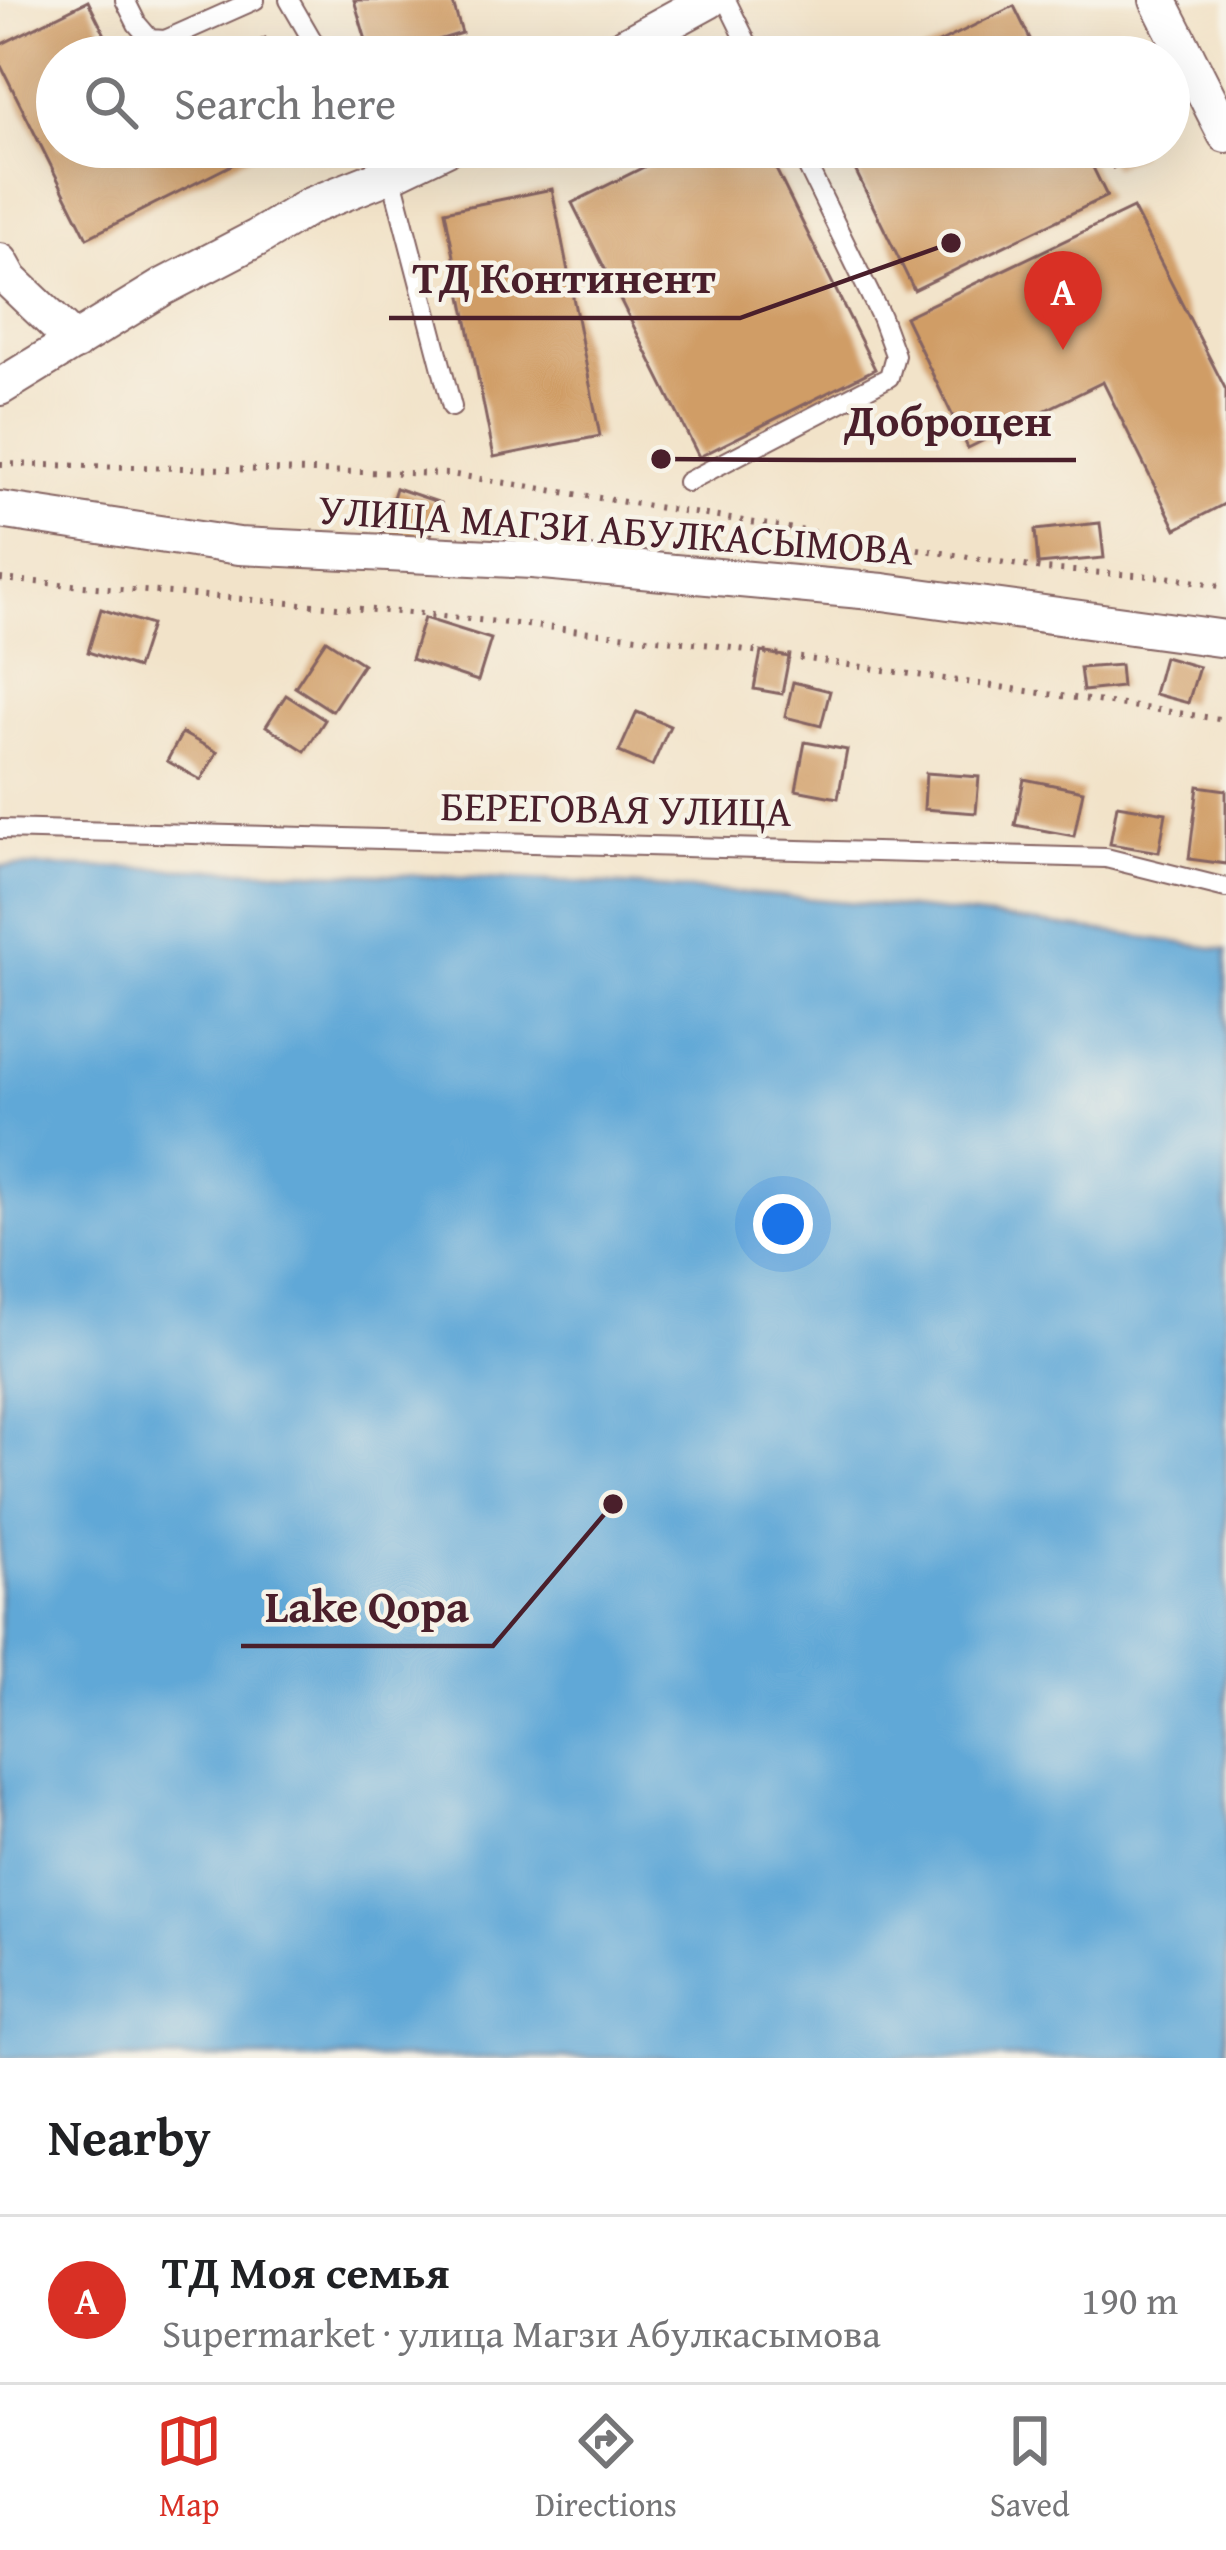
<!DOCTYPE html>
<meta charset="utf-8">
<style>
:root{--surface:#fff;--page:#f2f2f2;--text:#202124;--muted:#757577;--line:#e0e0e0;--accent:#d93025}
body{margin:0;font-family:"Gentium Book Plus",serif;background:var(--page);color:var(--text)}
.you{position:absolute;left:783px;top:1224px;width:42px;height:42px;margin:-30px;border:9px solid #fff;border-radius:50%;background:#1a73e8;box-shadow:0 0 0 18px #1a73e833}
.badge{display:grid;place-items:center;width:78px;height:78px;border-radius:50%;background:var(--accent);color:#fff;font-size:39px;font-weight:700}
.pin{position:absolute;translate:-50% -99px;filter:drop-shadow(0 3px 6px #0008)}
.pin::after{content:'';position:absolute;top:63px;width:42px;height:36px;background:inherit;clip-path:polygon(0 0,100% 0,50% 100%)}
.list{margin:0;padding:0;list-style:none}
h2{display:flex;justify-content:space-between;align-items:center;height:156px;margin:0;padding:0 48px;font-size:51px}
h2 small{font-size:39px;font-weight:400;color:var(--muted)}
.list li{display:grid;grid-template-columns:78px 1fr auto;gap:36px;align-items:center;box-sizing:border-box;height:168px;padding:0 48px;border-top:3px solid var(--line)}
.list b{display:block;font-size:45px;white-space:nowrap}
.list p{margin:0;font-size:39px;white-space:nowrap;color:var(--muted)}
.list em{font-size:39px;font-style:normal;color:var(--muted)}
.icon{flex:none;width:66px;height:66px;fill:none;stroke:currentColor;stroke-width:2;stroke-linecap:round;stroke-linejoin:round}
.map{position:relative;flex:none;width:1226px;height:2058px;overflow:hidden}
.search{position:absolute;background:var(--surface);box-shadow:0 12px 48px #0002;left:36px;right:36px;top:36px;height:132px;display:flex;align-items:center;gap:30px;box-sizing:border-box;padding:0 42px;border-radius:66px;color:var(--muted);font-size:45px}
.sheet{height:324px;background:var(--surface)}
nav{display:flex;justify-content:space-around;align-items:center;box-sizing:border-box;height:168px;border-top:3px solid var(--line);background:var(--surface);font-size:33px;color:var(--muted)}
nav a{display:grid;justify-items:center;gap:6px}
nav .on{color:var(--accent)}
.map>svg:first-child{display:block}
</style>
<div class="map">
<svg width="1226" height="2058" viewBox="0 0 1226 2058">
<rect width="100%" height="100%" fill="#f7f3e8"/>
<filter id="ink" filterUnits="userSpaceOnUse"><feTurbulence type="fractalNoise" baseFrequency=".00833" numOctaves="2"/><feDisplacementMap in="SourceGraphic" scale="24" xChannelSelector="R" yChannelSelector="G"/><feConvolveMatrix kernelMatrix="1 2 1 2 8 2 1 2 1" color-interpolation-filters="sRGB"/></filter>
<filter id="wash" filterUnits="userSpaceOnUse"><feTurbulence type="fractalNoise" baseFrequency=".004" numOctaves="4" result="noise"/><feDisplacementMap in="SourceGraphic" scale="48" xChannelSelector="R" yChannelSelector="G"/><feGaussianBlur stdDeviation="2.7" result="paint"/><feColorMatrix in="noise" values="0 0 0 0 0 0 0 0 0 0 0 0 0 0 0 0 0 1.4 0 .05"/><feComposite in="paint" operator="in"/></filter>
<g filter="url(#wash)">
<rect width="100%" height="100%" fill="#f2e3c9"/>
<!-- water -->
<path fill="#60a8d7" stroke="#556481" stroke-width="3" d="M 0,866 C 410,871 821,883 1226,950 L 1226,2058 L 0,2058 Z"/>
<g id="blocks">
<!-- building -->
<g fill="#d09d66">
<polygon points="354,0 452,0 462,33 381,57 371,57"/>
<polygon points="88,1 116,57 57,57 57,147 267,147 87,238 0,64 0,45"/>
<polygon points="1014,6 1039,57 910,57"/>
<polygon points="265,38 274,57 227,57"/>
<polygon points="684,147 765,147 875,369 699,457 572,203"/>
<polygon points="844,147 1083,147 1107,196 914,290"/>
<polygon points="1102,147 1136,147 1140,154 1113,168"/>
<polygon points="552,189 600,436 494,457 445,211"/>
<polygon points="1133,208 1226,390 1226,503 1176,529 1103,382 968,448 905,317"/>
<polygon points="396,488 441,503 427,547 382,533"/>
<polygon points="1100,523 1104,558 1038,564 1035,530"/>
<polygon points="101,609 151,625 137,668 88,652"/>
<polygon points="424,618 491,639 478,681 411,659"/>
<polygon points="326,640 363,664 332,711 295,687"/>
<polygon points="761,652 789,657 782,694 754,689"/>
<polygon points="1164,657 1199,667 1188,703 1154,694"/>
<polygon points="1120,665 1122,687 1083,691 1080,668"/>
<polygon points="793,682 830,691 821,726 785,717"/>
<polygon points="286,695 325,720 305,751 266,726"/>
<polygon points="637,712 670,726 652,766 619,752"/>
<polygon points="182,733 217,752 201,780 167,761"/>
<polygon points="805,742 847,750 838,798 796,790"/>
<polygon points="926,773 979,777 976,813 924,809"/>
<polygon points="1024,779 1083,791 1074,836 1015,825"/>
<polygon points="1198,786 1226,790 1226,864 1189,859"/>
<polygon points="1117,805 1166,813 1159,852 1110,844"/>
</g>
</g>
</g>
<g filter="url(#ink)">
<use href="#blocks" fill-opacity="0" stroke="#856462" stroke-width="3"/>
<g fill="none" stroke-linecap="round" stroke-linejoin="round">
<!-- lane casing -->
<g stroke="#856462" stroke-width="22">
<g id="lane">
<polyline points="125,0 137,24 150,39 165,40 255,0"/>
<polyline points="289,0 322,57"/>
<polyline points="726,0 754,57"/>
<polyline points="375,147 391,174 452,407"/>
<polyline points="687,482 889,377 895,355 881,317 798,147"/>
<polyline points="0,829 1106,858 1226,888"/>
</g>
</g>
<!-- street casing -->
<g stroke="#856462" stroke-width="40">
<g id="street">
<polyline points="1158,0 1226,134"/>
<polyline points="605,57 709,0"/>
<polyline points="0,262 10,280 75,342"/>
<polyline points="0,387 163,287 257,238 310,206 391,174 447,147"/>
<polyline points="0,510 239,546 532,560 883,592 1226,639"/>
</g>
</g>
<!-- path -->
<g stroke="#856462" stroke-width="6" stroke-dasharray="3 9" stroke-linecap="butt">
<polyline points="0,464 450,474 1043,569 1166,577 1226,587"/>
<polyline points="0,579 423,614 712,645 1226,720"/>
</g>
<!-- lane -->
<use href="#lane" stroke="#fff" stroke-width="18"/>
<!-- street -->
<use href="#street" stroke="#fff" stroke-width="36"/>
</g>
</g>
<g text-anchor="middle" stroke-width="9" stroke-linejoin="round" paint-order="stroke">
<!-- street labels -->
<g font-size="42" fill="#4a1f2b" stroke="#f7f3e8">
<text transform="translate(616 529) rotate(4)" y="15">УЛИЦА МАГЗИ АБУЛКАСЫМОВА</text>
<text transform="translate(616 808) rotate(1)" y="15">БЕРЕГОВАЯ УЛИЦА</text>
</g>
</g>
<!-- callouts -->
<path fill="none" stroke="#4a1f2b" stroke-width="4.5" d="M951 243L740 318H389M661 459L820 460H1076M613 1504L493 1646H241"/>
<g fill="#4a1f2b" stroke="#f7f3e8" stroke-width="4.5">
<circle cx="951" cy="243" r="12"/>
<circle cx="661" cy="459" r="12"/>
<circle cx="613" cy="1504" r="12"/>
</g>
<g font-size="45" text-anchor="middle" font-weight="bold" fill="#4a1f2b" stroke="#f7f3e8" stroke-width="9" stroke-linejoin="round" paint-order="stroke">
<text x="564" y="293">ТД Континент</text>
<text x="948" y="436">Доброцен</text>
<text x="367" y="1622">Lake Qopa</text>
</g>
</svg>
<div class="you"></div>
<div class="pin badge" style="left:1063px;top:350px">A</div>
<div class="search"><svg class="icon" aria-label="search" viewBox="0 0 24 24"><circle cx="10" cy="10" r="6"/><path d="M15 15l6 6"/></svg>Search here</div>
</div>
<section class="sheet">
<h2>Nearby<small></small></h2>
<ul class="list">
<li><span class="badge">A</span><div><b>ТД Моя семья</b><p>Supermarket · улица Магзи Абулкасымова</p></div><em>190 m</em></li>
</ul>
</section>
<nav>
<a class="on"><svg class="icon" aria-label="map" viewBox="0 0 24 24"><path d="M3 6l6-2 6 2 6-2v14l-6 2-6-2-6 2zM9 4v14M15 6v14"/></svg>Map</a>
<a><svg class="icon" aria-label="directions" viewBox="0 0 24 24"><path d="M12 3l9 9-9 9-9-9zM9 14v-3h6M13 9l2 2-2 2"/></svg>Directions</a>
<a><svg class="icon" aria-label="saved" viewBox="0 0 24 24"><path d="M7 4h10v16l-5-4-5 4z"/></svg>Saved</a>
</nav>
